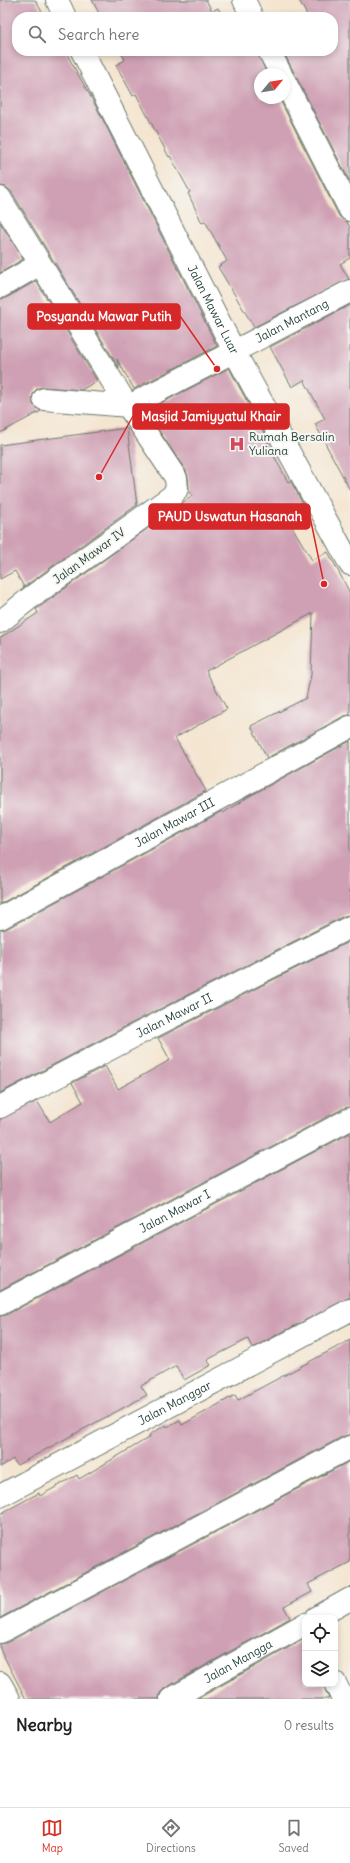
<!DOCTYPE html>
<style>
:root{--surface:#fff;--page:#f6f6f6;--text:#202124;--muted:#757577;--line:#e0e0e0;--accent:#d93025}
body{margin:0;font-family:Delius,sans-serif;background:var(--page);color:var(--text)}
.controls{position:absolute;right:12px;bottom:12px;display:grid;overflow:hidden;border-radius:8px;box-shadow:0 2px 6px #0003}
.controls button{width:36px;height:36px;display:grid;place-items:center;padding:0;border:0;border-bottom:1px solid var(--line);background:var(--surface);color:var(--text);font:20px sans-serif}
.compass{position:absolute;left:254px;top:68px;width:36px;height:36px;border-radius:50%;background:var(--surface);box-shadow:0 2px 6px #0003;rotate:60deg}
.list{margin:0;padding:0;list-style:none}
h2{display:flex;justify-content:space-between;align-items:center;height:52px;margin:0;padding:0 16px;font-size:17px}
h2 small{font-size:13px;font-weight:400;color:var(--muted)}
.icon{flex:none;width:22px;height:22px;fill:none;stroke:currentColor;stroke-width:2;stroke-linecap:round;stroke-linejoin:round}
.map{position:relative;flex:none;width:350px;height:1699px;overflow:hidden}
.search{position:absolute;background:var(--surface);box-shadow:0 2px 6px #0003;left:12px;right:12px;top:12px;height:44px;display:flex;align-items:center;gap:10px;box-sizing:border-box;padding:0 14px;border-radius:16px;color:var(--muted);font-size:15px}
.sheet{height:108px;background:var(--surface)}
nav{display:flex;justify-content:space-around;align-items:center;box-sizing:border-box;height:56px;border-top:1px solid var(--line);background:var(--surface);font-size:11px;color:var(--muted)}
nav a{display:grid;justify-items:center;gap:2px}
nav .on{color:var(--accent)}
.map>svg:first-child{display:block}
</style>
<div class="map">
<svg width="350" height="1699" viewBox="0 0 350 1699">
<rect width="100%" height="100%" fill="#f6f6f2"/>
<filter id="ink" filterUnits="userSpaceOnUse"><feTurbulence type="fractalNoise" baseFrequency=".025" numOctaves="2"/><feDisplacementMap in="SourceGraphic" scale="8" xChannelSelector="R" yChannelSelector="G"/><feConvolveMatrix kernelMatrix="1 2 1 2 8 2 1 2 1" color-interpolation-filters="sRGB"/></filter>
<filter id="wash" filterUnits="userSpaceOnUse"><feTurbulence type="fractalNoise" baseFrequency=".012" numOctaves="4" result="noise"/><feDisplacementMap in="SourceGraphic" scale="16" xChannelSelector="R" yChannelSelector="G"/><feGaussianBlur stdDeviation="0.9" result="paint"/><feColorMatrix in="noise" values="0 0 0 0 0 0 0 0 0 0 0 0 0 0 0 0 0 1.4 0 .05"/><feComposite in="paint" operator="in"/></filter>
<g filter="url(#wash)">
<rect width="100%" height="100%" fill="#f4e5d0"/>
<g id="blocks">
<!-- building -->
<g fill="#cfa0b4">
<polygon points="0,0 35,0 45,17 17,17 17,51 65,51 98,110 217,346 134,389 117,359 119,368 11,191 6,187 0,186"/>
<polygon points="92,0 206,0 212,11 218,8 223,17 101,17"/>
<polygon points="299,0 350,0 350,182 283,51 333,51 333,17 308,17"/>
<polygon points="120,51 257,51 267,74 260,74 260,98 279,98 339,216 347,222 350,227 350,258 340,264 349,279 254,327 218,267 227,261 205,221 202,223 188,193 190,192 170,156 169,157 136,94 133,96 116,65 125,60"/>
<polygon points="0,222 23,259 0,273"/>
<polygon points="36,281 97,381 81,390 45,387 38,388 34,392 32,398 33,405 41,411 0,433 0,299 6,298"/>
<polygon points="350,305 350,490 315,424 325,419 304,380 292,387 270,347"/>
<polygon points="229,368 269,442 267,443 288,482 291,481 309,516 291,525 312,560 328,552 350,593 350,715 344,716 267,758 251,726 306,698 311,675 313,613 206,671 227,709 175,738 206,791 0,904 0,638 38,613 36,609 38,608 192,496 189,490 188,477 186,471 146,411"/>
<polygon points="127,428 137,505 24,587 15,571 0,579 0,445"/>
<polygon points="350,741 350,915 344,916 134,1022 0,1093 0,930 6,929 222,811 223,813 248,797"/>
<polygon points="350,941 350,1107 344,1108 0,1290 0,1119 37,1101 50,1122 83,1102 72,1083 105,1066 118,1089 170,1060 158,1038"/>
<polygon points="350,1133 350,1297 252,1348 248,1339 207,1360 211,1365 184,1380 176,1366 141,1386 147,1395 17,1465 13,1459 0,1467 0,1316 6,1315"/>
<polygon points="350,1340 350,1435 344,1436 0,1618 0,1514 39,1493 40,1496 77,1475 79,1479 150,1437 149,1435 166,1425 167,1427 180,1420 182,1425 235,1395 238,1400"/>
<polygon points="350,1461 350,1562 308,1584 312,1592 284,1607 290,1618 165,1688 160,1693 159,1699 26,1699 0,1649 0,1644 6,1643"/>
<polygon points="302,1640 305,1645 305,1684 323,1684 329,1699 197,1699"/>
</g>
</g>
</g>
<g filter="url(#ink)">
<use href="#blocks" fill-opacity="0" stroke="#6a786b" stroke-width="1"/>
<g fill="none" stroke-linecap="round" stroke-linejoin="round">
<!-- minor casing -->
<g stroke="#6a786b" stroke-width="24">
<g id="minor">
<polyline points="57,0 65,17"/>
<polyline points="244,0 252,17"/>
<path id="s1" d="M 82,51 L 234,351 L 350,564"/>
<polyline points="269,51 281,74"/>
<polyline points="284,80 350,210"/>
<polyline points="0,198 122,397 176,478 177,489 172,496 30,598 0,622"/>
<polyline points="0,287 40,264"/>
<path id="s2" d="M 44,399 L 129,406 L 350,291"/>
<path id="s3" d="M 0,918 L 350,727"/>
<path id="s4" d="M 0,1107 L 140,1033 L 350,927"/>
<path id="s5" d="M 0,1304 L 350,1119"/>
<path id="s6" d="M 0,1496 L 350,1310"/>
<polyline points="316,1618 350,1599"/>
<polyline points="0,1632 350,1447"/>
<polyline points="0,1683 9,1699"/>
<polyline points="335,1683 343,1699"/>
<path id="s7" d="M 171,1699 L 305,1624"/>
</g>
</g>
<!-- minor -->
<use href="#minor" stroke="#fff" stroke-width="22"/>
</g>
</g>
<!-- icons -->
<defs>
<g id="hospital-bare" transform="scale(1.2)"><path d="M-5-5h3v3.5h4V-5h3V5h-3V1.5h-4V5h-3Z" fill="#d1495b" stroke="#f6f6f2" stroke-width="2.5" paint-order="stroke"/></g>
</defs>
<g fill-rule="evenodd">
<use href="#hospital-bare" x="237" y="444"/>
</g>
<g text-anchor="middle" stroke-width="4" stroke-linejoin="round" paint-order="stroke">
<!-- street labels -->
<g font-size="12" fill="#1f3d34" stroke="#f6f6f2">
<text dy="4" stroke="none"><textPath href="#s1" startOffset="290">Jalan Mawar Luar</textPath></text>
<text dy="4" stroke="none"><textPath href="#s2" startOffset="269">Jalan Mantang</textPath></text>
<text transform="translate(89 556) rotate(-36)" y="4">Jalan Mawar IV</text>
<text dy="4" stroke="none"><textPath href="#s3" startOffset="199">Jalan Mawar III</textPath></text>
<text dy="4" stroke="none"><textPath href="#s4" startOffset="197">Jalan Mawar II</textPath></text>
<text dy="4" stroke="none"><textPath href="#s5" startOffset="198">Jalan Mawar I</textPath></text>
<text dy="4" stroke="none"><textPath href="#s6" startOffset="198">Jalan Manggar</textPath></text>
<text dy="4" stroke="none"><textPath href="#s7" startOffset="77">Jalan Mangga</textPath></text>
</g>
<!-- poi labels -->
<g font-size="12" fill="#1f3d34" stroke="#f6f6f2" text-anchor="start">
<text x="249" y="441">Rumah Bersalin<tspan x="249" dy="14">Yuliana</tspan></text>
</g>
</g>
<!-- callouts -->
<path fill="none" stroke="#d62828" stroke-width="1.5" d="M217 369L180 316M99 477L133 416M324 584L310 517"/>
<g fill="#d62828" stroke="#f6f6f2" stroke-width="1.5">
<circle cx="217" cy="369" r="4"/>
<circle cx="99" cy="477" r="4"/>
<circle cx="324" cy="584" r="4"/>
</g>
<g fill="#d62828" stroke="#d62828" stroke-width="1.5">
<rect x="28" y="304" width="152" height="25" rx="4"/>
<rect x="133" y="404" width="156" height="25" rx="4"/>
<rect x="149" y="504" width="161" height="25" rx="4"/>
</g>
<g font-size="13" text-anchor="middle" font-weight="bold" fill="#fff">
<text x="104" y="321">Posyandu Mawar Putih</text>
<text x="211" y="421">Masjid Jamiyyatul Khair</text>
<text x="230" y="521">PAUD Uswatun Hasanah</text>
</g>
</svg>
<div class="controls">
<button><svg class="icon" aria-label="locate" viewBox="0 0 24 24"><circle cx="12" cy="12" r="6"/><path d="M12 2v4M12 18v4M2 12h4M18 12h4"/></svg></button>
<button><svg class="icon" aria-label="layers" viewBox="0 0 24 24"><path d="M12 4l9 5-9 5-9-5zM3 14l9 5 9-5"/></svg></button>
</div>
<svg class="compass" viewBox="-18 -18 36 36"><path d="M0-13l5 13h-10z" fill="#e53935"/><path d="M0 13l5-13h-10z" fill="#757577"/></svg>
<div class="search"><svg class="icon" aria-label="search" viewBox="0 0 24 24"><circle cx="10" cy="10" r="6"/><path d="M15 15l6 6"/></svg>Search here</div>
</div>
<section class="sheet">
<h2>Nearby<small>0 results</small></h2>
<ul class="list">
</ul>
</section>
<nav>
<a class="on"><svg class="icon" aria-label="map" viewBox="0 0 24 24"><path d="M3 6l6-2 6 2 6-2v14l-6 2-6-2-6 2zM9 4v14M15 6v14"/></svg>Map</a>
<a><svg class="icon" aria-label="directions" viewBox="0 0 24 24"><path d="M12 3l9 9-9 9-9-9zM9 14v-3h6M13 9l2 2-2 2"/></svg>Directions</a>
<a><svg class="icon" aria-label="saved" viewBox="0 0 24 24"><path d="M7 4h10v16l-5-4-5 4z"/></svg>Saved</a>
</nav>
